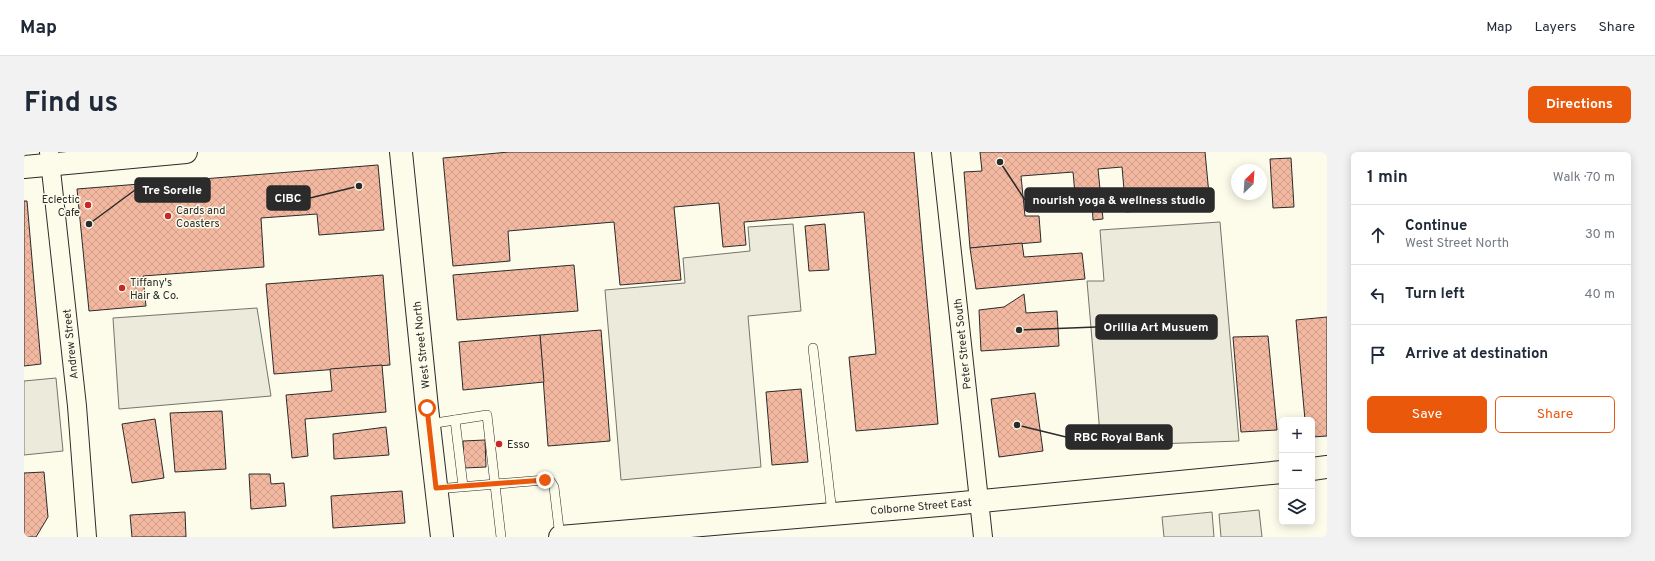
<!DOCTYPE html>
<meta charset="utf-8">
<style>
:root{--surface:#fff;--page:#f2f2f3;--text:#1f2937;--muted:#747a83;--line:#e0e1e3;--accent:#ea580c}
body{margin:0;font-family:Overpass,sans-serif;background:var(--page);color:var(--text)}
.controls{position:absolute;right:12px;bottom:12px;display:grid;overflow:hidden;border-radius:6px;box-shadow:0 2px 10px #0003}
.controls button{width:36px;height:36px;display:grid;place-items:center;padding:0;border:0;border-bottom:1px solid var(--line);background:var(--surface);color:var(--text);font:20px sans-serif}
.compass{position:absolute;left:1207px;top:12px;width:36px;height:36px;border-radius:50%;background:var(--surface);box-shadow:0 2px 10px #0003;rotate:25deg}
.stop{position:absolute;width:12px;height:12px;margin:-9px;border:3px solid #ea580c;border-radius:50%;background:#fff}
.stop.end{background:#ea580c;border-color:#fff;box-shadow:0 1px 4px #0008}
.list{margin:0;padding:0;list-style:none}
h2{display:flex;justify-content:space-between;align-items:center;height:52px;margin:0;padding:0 16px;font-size:17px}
h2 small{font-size:13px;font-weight:400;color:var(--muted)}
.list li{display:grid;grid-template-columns:26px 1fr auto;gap:12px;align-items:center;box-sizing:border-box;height:60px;padding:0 16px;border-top:1px solid var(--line)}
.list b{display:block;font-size:15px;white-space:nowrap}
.list p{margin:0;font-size:13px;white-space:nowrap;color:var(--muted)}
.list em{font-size:13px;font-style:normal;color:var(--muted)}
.actions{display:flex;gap:8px;padding:12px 16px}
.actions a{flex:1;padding:9px 0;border:1px solid var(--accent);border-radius:6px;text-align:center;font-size:14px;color:var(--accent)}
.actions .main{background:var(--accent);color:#fff}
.icon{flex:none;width:22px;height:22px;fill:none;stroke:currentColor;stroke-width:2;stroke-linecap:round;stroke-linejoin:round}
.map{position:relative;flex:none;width:1303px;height:385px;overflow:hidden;border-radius:6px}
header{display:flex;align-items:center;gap:24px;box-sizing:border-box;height:56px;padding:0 20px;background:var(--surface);border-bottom:1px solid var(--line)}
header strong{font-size:19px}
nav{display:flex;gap:22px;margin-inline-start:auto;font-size:14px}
.intro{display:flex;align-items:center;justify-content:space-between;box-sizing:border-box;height:96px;padding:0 24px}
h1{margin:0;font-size:28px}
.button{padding:10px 18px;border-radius:6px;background:var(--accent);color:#fff;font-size:14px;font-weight:700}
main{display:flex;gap:24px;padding:0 24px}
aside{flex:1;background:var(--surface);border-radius:6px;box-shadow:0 2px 10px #0003}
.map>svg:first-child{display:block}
</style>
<header>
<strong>Map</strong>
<nav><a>Map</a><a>Layers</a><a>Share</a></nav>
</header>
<div class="intro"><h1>Find us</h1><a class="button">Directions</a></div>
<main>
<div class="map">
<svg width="1303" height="385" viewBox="0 0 1303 385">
<defs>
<pattern id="building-cross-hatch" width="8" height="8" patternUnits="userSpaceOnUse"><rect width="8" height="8" fill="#f2b8a0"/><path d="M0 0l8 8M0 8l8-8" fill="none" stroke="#d09e8a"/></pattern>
</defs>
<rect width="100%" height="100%" fill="#fdfbea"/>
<!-- parking -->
<g fill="#eceadb" stroke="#74746e">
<polygon points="1196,70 1215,289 1077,294 1063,129 1080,129 1076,78"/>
<polygon points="769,72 777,159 724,164 737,315 597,328 581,138 661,131 659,106 726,99 724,75"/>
<polygon points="233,156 247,244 95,257 89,166"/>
<polygon points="32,226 39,299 0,303 0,229"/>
<polygon points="1235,358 1238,385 1197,385 1195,362"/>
<polygon points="1188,360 1190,385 1140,385 1138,365"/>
</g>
<!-- building -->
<g fill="url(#building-cross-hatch)" stroke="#2b2b2b">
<polygon points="485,0 890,0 914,272 832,279 825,205 852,202 840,60 720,70 722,93 699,95 695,51 650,55 657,128 596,133 590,70 484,79 486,109 429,114 419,6"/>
<polygon points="956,0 1181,0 1186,53 1102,60 1098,15 1074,17 1079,67 1069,68 1068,51 1052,53 1049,20 997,24 1001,64 1015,64 1017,90 946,96 940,20 958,19"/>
<polygon points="1267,6 1270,55 1249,56 1246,7"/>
<polygon points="354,13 360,78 295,83 293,62 237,66 240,115 119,124 122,154 65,159 53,37"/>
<polygon points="0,49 3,49 17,212 0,214"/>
<polygon points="801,72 805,118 785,119 781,74"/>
<polygon points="998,91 1000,105 1058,101 1061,127 952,137 946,96"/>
<polygon points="550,113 554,159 433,168 429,123"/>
<polygon points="359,123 366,213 250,222 242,132"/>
<polygon points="1000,142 1002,161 1033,159 1035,194 957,199 955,158 980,155"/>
<polygon points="1303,165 1303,284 1288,285 1288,268 1281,268 1272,168"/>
<polygon points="577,178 586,289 524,294 516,183"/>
<polygon points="516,183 520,230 439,238 435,190"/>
<polygon points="1244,184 1253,278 1217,280 1209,185"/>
<polygon points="358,213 362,260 281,267 284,304 268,306 262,243 308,239 306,217"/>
<polygon points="777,237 784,310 748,313 742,240"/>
<polygon points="1011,241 1019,299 975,305 967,247"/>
<polygon points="198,259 202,317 151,320 146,261"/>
<polygon points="131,267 140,326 108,331 98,272"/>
<polygon points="362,275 365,303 310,307 309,282"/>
<polygon points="461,288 462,315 440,316 439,289"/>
<polygon points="20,320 24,365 12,385 0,385 0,321"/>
<polygon points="225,322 246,322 247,332 260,331 262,354 227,357"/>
<polygon points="378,339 381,371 309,376 307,344"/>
<polygon points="161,360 162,385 108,385 106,363"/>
</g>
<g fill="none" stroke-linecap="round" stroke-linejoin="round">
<!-- lane casing -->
<g stroke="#2b2b2b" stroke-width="10">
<g id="lane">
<polyline points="789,196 808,361"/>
<polyline points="431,268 439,334"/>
<polyline points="405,272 463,263 477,385"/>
<polyline points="412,337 521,328 527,330 530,335 536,385"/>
</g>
</g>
<!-- street casing -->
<g stroke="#2b2b2b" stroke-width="20">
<g id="street">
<polyline points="25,0 53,254 63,385"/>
<polyline points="917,0 959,385"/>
</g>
</g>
<!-- secondary casing -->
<g stroke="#2b2b2b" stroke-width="24">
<g id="secondary">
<polyline points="377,0 403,256 418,385"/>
<polyline points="0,15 162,0"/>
<polyline points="1288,317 1303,315"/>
<polyline points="536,385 927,352 1258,320"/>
</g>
</g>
<!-- lane -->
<use href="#lane" stroke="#fdfbea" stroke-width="9"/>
<!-- street -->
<use href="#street" stroke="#fdfbea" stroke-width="18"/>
<!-- secondary -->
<use href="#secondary" stroke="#fdfbea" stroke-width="22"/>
</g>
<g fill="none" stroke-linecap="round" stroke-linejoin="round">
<!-- route -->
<polyline stroke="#ea580c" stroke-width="5" points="403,256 412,336 521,328"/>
</g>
<!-- markers -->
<g fill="#c62828" stroke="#fdfbea" stroke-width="1.5">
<circle cx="64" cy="53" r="4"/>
<circle cx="144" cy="64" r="4"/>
<circle cx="98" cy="136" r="4"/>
<circle cx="475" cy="292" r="4"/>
</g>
<g text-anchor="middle" stroke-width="3" stroke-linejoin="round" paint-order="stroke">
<!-- poi labels -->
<g font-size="11" fill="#2b2b2b" stroke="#fdfbea" text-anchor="start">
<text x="56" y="51" text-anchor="end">Eclectic<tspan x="56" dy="13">Cafe</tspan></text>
<text x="152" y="62">Cards and<tspan x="152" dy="13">Coasters</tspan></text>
<text x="106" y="134">Tiffany's<tspan x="106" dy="13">Hair &amp; Co.</tspan></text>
<text x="483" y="296">Esso</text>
</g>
<!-- street labels -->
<g font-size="11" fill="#2b2b2b" stroke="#fdfbea">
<text transform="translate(46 192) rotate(-96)" y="4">Andrew Street</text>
<text transform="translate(938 192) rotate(-96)" y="4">Peter Street South</text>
<text transform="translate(397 193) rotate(-96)" y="4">West Street North</text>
<text transform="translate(897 354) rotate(-5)" y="4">Colborne Street East</text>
</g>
</g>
<!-- callouts -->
<path fill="none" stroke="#2b2b2b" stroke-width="1.5" d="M65 72L111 38M335 34L286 46M976 10L1001 48M995 178L1072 175M993 273L1042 285"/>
<g fill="#2b2b2b" stroke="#fdfbea" stroke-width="1.5">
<circle cx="65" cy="72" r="4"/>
<circle cx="335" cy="34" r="4"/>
<circle cx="976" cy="10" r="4"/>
<circle cx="995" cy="178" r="4"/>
<circle cx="993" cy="273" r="4"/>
</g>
<g fill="#2b2b2b" stroke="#2b2b2b" stroke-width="1.5">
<rect x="111" y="26" width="75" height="24" rx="4"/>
<rect x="243" y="34" width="43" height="24" rx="4"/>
<rect x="1001" y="36" width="189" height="24" rx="4"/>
<rect x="1072" y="163" width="121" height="24" rx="4"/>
<rect x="1042" y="273" width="106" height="24" rx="4"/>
</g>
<g font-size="12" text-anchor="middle" font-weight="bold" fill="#fff">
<text x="148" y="42">Tre Sorelle</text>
<text x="264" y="50">CIBC</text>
<text x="1095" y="52">nourish yoga &amp; wellness studio</text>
<text x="1132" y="179">Orillia Art Musuem</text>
<text x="1095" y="289">RBC Royal Bank</text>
</g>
</svg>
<div class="controls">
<button>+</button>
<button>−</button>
<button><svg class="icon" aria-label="layers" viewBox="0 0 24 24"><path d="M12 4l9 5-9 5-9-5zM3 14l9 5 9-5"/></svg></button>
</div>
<svg class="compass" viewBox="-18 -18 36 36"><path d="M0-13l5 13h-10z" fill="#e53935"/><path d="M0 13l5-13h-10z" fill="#747a83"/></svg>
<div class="stop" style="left:403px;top:256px"></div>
<div class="stop end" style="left:521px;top:328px"></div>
</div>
<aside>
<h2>1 min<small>Walk · 70 m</small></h2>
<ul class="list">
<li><svg class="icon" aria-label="ahead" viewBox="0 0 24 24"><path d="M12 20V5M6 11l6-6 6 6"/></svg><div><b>Continue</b><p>West Street North</p></div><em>30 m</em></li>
<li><svg class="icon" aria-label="left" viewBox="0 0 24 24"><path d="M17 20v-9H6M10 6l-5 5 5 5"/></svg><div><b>Turn left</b></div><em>40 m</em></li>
<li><svg class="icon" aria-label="arrive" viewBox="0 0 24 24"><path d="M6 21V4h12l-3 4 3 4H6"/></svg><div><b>Arrive at destination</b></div></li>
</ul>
<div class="actions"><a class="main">Save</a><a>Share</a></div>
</aside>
</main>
